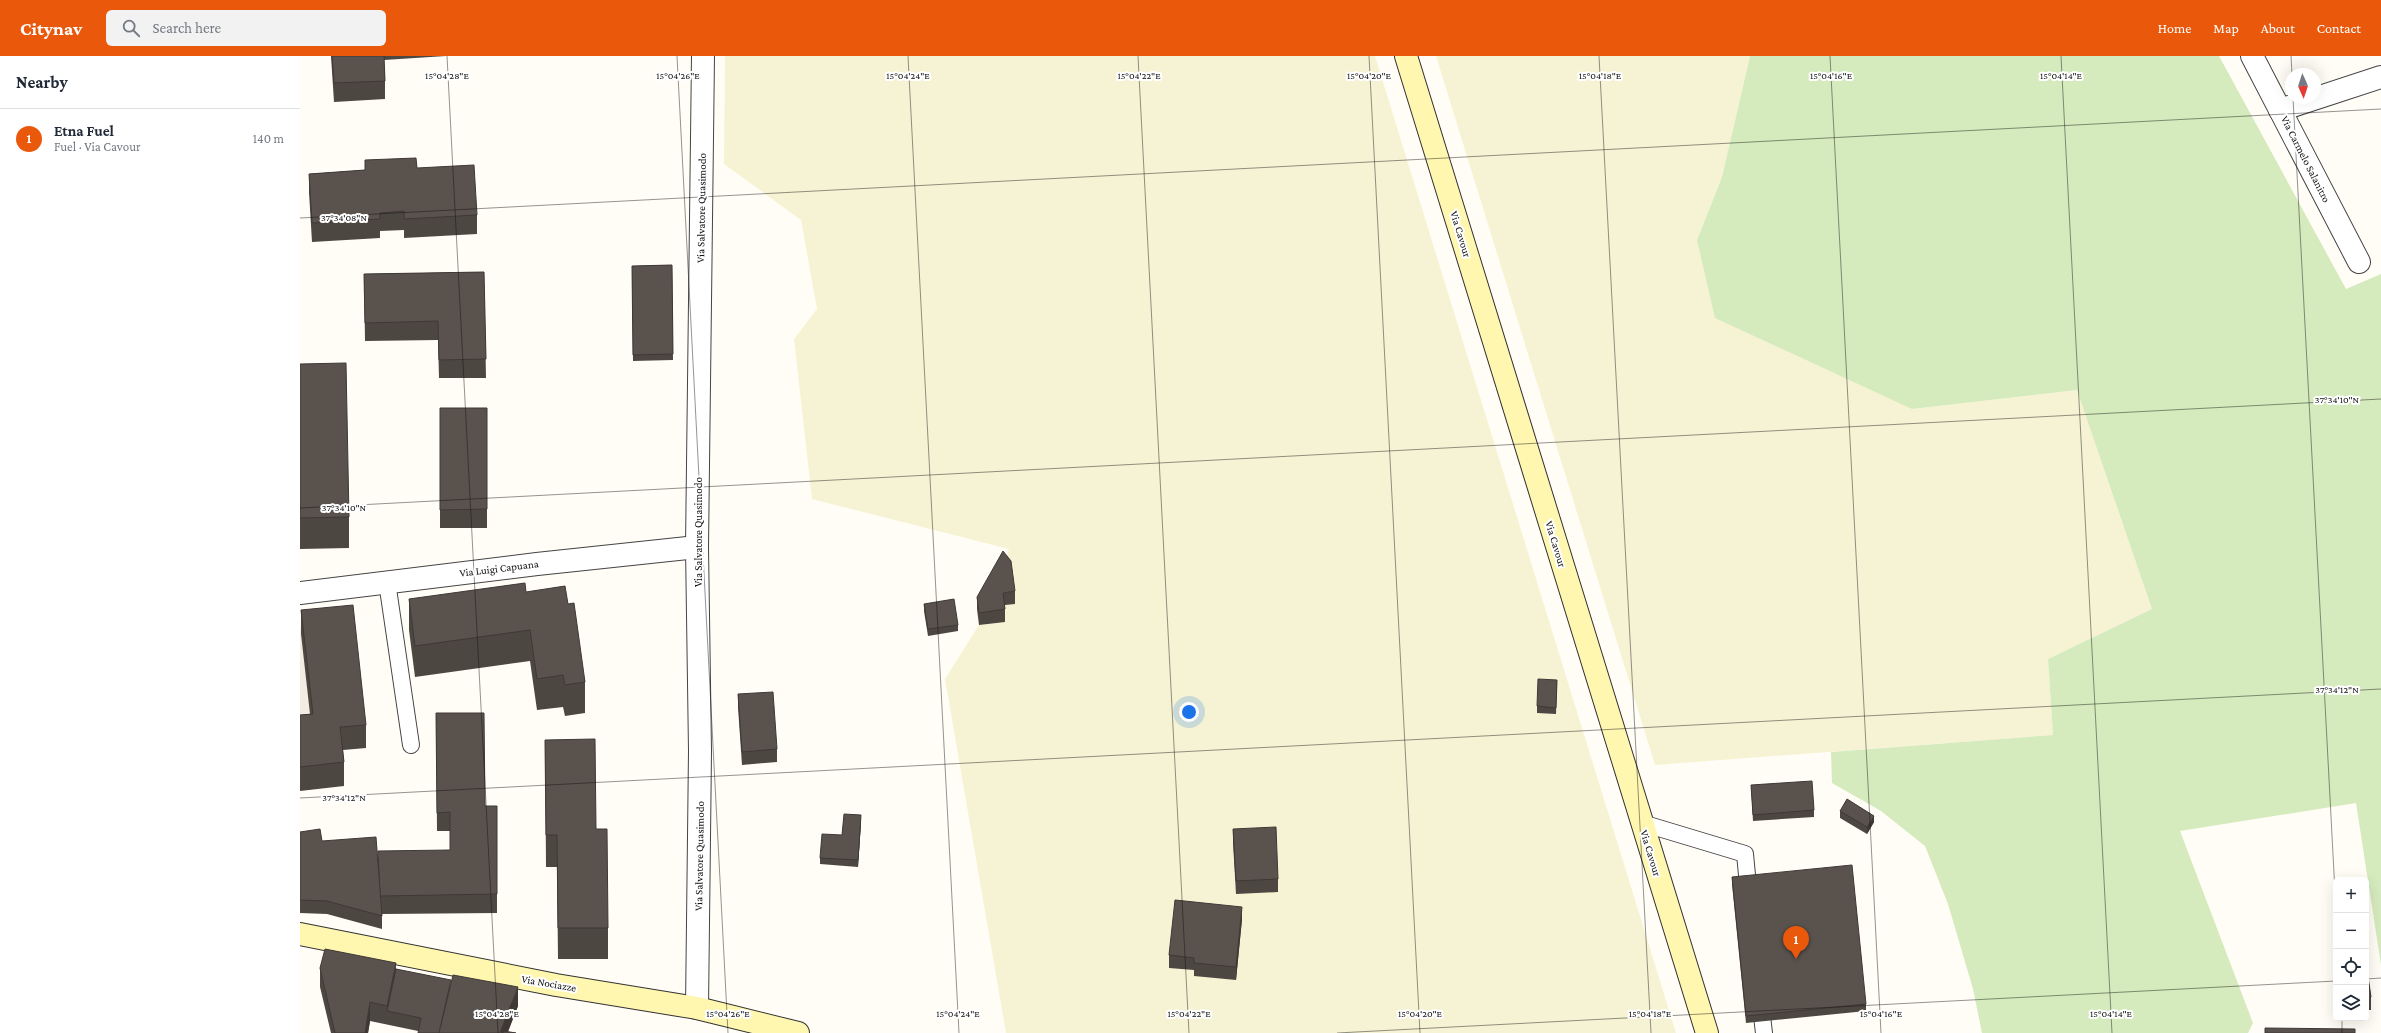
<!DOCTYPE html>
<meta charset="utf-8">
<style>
:root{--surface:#fff;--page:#f2f2f3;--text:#1f2937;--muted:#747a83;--line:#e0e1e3;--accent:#ea580c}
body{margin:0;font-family:"Crimson Pro",serif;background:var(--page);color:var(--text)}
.controls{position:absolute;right:12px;bottom:12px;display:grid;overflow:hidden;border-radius:6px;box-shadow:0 4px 16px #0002}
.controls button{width:36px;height:36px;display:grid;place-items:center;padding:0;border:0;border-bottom:1px solid var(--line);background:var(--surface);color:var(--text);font:20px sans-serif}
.compass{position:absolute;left:1985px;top:12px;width:36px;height:36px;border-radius:50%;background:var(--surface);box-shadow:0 4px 16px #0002;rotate:177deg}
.you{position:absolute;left:889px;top:656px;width:14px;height:14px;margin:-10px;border:3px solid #fff;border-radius:50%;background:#1a73e8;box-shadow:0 0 0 6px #1a73e833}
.badge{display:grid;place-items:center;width:26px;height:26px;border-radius:50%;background:var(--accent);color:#fff;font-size:13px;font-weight:700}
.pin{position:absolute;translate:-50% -33px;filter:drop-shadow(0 1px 2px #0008)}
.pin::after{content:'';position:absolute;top:21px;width:14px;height:12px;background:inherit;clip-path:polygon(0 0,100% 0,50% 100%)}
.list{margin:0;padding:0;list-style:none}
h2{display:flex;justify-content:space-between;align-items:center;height:52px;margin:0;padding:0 16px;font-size:17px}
h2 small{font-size:13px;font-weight:400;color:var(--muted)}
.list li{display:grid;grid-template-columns:26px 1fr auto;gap:12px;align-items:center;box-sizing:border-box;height:60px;padding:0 16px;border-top:1px solid var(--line)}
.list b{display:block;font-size:15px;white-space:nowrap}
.list p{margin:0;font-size:13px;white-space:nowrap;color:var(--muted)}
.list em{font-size:13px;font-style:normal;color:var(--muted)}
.icon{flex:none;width:22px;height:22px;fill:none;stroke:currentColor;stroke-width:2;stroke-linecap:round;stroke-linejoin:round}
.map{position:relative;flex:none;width:2081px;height:977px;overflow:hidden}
header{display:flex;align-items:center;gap:24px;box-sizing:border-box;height:56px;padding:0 20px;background:var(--accent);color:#fff}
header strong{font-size:19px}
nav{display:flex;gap:22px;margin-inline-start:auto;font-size:14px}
.search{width:280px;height:36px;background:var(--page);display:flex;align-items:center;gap:10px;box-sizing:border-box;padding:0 14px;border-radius:6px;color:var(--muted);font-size:15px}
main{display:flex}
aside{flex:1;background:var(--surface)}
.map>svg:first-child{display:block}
</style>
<header>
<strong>Citynav</strong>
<div class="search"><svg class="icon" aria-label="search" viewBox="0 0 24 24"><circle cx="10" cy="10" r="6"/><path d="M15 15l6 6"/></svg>Search here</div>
<nav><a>Home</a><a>Map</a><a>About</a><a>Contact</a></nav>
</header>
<main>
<aside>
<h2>Nearby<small></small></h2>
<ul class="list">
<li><span class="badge">1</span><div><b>Etna Fuel</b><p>Fuel · Via Cavour</p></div><em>140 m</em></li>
</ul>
</aside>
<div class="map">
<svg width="2081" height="977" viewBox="0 0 2081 977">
<rect width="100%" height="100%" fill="#fffdf5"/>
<!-- farmland -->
<g fill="#f6f3d4">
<polygon points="425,0 1075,0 1376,977 706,977 645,623 679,569 677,553 703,508 709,493 512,443 494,283 517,253 501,164 424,108"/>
<polygon points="1136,0 1450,0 1422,121 1397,184 1612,353 1778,334 1852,553 1748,603 1753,679 1355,709"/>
</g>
<!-- green -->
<polygon fill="#d5ebbd" points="1450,0 1919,0 2046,233 2081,218 2081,909 2056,747 1880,775 1953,967 1948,977 1682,977 1673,933 1648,848 1625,790 1581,755 1532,727 1531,696 1753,679 1748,603 1852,553 1777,334 1612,353 1415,262 1397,184 1422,121"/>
<!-- plaza -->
<polygon fill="#f1ede2" points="0,567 13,682 0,683"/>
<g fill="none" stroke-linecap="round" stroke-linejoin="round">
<!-- lane casing -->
<g stroke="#444" stroke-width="18">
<g id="lane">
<polyline points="87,526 111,689"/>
<polyline points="1342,767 1445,798 1449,840"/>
<polyline points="1460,943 1464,977"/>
</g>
</g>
<!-- street casing -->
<g stroke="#444" stroke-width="24">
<g id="street">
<polyline points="1952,0 2059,206"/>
<polyline points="1980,54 2081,21"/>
<polyline points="0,537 237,508 397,491"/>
<polyline points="397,952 400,695 397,491 403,0"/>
</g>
</g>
<!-- secondary casing -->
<g stroke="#333" stroke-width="24">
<g id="secondary">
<polyline points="1106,0 1407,977"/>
<polyline points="0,878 256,929 397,952 498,977"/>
</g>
</g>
<!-- lane -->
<use href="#lane" stroke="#fff" stroke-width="16"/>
<!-- street -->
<use href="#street" stroke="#fff" stroke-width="22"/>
<!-- secondary -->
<use href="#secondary" stroke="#fff6b0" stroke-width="22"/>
</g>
<!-- wall -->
<g fill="#4d4742">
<polygon points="31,0 146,0 84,4 85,25 85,43 34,46"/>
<polygon points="65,104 117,112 177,159 177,178 104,182 104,174 80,175 80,182 12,186 9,136 9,118 65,114"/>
<polygon points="372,209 373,304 333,305 332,210"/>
<polygon points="184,216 186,322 139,322 138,284 65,285 64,218"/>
<polygon points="0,308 49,461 49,492 0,493"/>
<rect x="140" y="352" width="47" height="120"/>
<polygon points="715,535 715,548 705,549 705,566 679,569 677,553 677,541"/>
<polygon points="226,536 268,548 285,626 285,657 265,660 263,651 237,654 230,605 115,621 109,574 109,543"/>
<polygon points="624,548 658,569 658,575 628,580 624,555"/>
<polygon points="1,554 66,669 66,692 43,694 44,706 44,730 0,735 0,659 10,658 1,578"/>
<polygon points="1257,624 1256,658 1237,657 1237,650"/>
<polygon points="438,638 477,693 477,706 442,709 438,651"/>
<polygon points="136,657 185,750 197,750 197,857 82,858 82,873 27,858 0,857 0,776 22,785 78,802 150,794 150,775 137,775"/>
<polygon points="245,684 296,773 308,872 308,903 258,903 257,811 246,811"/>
<polygon points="1451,729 1514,754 1514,761 1453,765"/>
<polygon points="1540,755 1574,766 1567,778 1540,762"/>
<polygon points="561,766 558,811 520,808 520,802 542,779"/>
<polygon points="933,773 978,823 978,836 936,838 933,786"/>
<polygon points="1432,821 1566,948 1566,955 1446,967 1432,828"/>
<polygon points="942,863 936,924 894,920 894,914 869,912 869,899"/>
<polygon points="2066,907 2071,941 2071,954 2066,954"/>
<polygon points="20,912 96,913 218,950 208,976 118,975 70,965 68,977 31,977 20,931"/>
</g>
<!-- shaded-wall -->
<g fill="#3f3936">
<polygon points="561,759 561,766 558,811 558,804"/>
<polygon points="1574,760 1574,766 1567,778 1567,771"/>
<polygon points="942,851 942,863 936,924 936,911"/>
<polygon points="96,907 96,926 87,955 87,950"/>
<polygon points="218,931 218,950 207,977 200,977"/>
<polygon points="70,946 70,965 68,977 65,977"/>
</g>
<!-- building -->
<g fill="#5a524d" stroke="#3f3936">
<polygon points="32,0 84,0 85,25 34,27"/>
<polygon points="116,102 117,112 174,109 177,159 104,163 104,155 80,157 80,163 12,167 9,118 65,114 65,104"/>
<polygon points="372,209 373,298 333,299 332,210"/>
<polygon points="184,216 186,303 139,304 138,265 65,267 64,218"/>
<polygon points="46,307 49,461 0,462 0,308"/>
<polygon points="140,352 187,352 187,453 140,454"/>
<polygon points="703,495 711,505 715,535 703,537 705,553 679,557 677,541"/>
<polygon points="225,527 226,536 265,530 268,548 274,547 285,626 265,629 263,619 237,623 230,574 115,590 109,543"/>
<polygon points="654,543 658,569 628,573 624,548"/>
<polygon points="53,549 66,669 40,671 44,706 0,711 0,659 13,658 1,554"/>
<polygon points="1238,623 1257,624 1256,652 1237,650"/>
<polygon points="473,636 477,693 442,696 438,638"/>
<polygon points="136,657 184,657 185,750 197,750 197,838 80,840 78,795 150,794 150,756 137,757"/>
<polygon points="295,683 296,773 307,773 308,872 258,872 257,779 246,779 245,684"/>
<polygon points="1512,725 1514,754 1453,759 1451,729"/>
<polygon points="1547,743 1574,760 1567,771 1540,755"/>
<polygon points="544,758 561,759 558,804 520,802 522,778 542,779"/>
<polygon points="976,771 978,823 936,825 933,773"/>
<polygon points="20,773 22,785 76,781 82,860 27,845 0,844 0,776"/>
<polygon points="1552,809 1566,948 1446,960 1432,821"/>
<polygon points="875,844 942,851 936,911 894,907 894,902 869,899"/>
<polygon points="25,893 96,907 87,950 70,946 65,977 35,977 20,912"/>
<polygon points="2066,907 2071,941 2066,942"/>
<polygon points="96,913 151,924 139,977 118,977 121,962 87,955"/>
<polygon points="153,919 218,931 200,977 139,977"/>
<polygon points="1965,972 2055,973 2055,977 1965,977"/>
<polygon points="204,975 216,977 203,977"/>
</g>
<!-- ticks -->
<path fill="none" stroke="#111" stroke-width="1" stroke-opacity="0.45" d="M 147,0 L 198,977M 377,0 L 428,977M 608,0 L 659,977M 838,0 L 889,977M 1069,0 L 1120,977M 1299,0 L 1351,977M 1530,0 L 1581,977M 1761,0 L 1812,977M 1991,0 L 1992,18M 1993,42 L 2036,855M 0,162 L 2081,53M 0,452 L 2081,343M 0,742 L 2081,633M 2066,923 L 2081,922M 2042,962 L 2042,977M 1037,977 L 2036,925"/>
<g text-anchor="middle" stroke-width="4" stroke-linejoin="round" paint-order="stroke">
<!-- street labels -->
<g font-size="11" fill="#111" stroke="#fff">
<text transform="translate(2006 103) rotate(63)" y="4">Via Carmelo Salanitro</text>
<text transform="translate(401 152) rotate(-89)" y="4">Via Salvatore Quasimodo</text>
<text transform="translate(1161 178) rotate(73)" y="4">Via Cavour</text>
<text transform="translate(398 476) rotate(-90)" y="4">Via Salvatore Quasimodo</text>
<text transform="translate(1256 488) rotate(73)" y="4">Via Cavour</text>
<text transform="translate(199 512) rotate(-7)" y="4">Via Luigi Capuana</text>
<text transform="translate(1351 797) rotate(73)" y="4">Via Cavour</text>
<text transform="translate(399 800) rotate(-89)" y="4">Via Salvatore Quasimodo</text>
<text transform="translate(249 927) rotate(10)" y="4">Via Nociazze</text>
</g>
</g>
<g font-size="10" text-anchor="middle" fill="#111" stroke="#fff" stroke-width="4" stroke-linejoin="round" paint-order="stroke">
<text x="147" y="23">15°04'28"E</text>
<text x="378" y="23">15°04'26"E</text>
<text x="608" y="23">15°04'24"E</text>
<text x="839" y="23">15°04'22"E</text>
<text x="1069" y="23">15°04'20"E</text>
<text x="1300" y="23">15°04'18"E</text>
<text x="1531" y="23">15°04'16"E</text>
<text x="1761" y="23">15°04'14"E</text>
<text x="44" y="165">37°34'08"N</text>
<text x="2037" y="347">37°34'10"N</text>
<text x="44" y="455">37°34'10"N</text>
<text x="2037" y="637">37°34'12"N</text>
<text x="44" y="745">37°34'12"N</text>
<text x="197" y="961">15°04'28"E</text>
<text x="428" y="961">15°04'26"E</text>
<text x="658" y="961">15°04'24"E</text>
<text x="889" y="961">15°04'22"E</text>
<text x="1120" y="961">15°04'20"E</text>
<text x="1350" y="961">15°04'18"E</text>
<text x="1581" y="961">15°04'16"E</text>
<text x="1811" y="961">15°04'14"E</text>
</g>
</svg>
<div class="controls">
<button>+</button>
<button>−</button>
<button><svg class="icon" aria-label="locate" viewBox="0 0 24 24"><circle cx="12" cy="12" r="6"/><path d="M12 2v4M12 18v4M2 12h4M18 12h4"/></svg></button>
<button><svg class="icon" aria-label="layers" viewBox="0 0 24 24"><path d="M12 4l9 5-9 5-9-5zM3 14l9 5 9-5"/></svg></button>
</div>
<svg class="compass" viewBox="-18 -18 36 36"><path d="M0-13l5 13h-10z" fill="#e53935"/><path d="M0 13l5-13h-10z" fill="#747a83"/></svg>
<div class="you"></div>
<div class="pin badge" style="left:1496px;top:903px">1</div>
</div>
</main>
